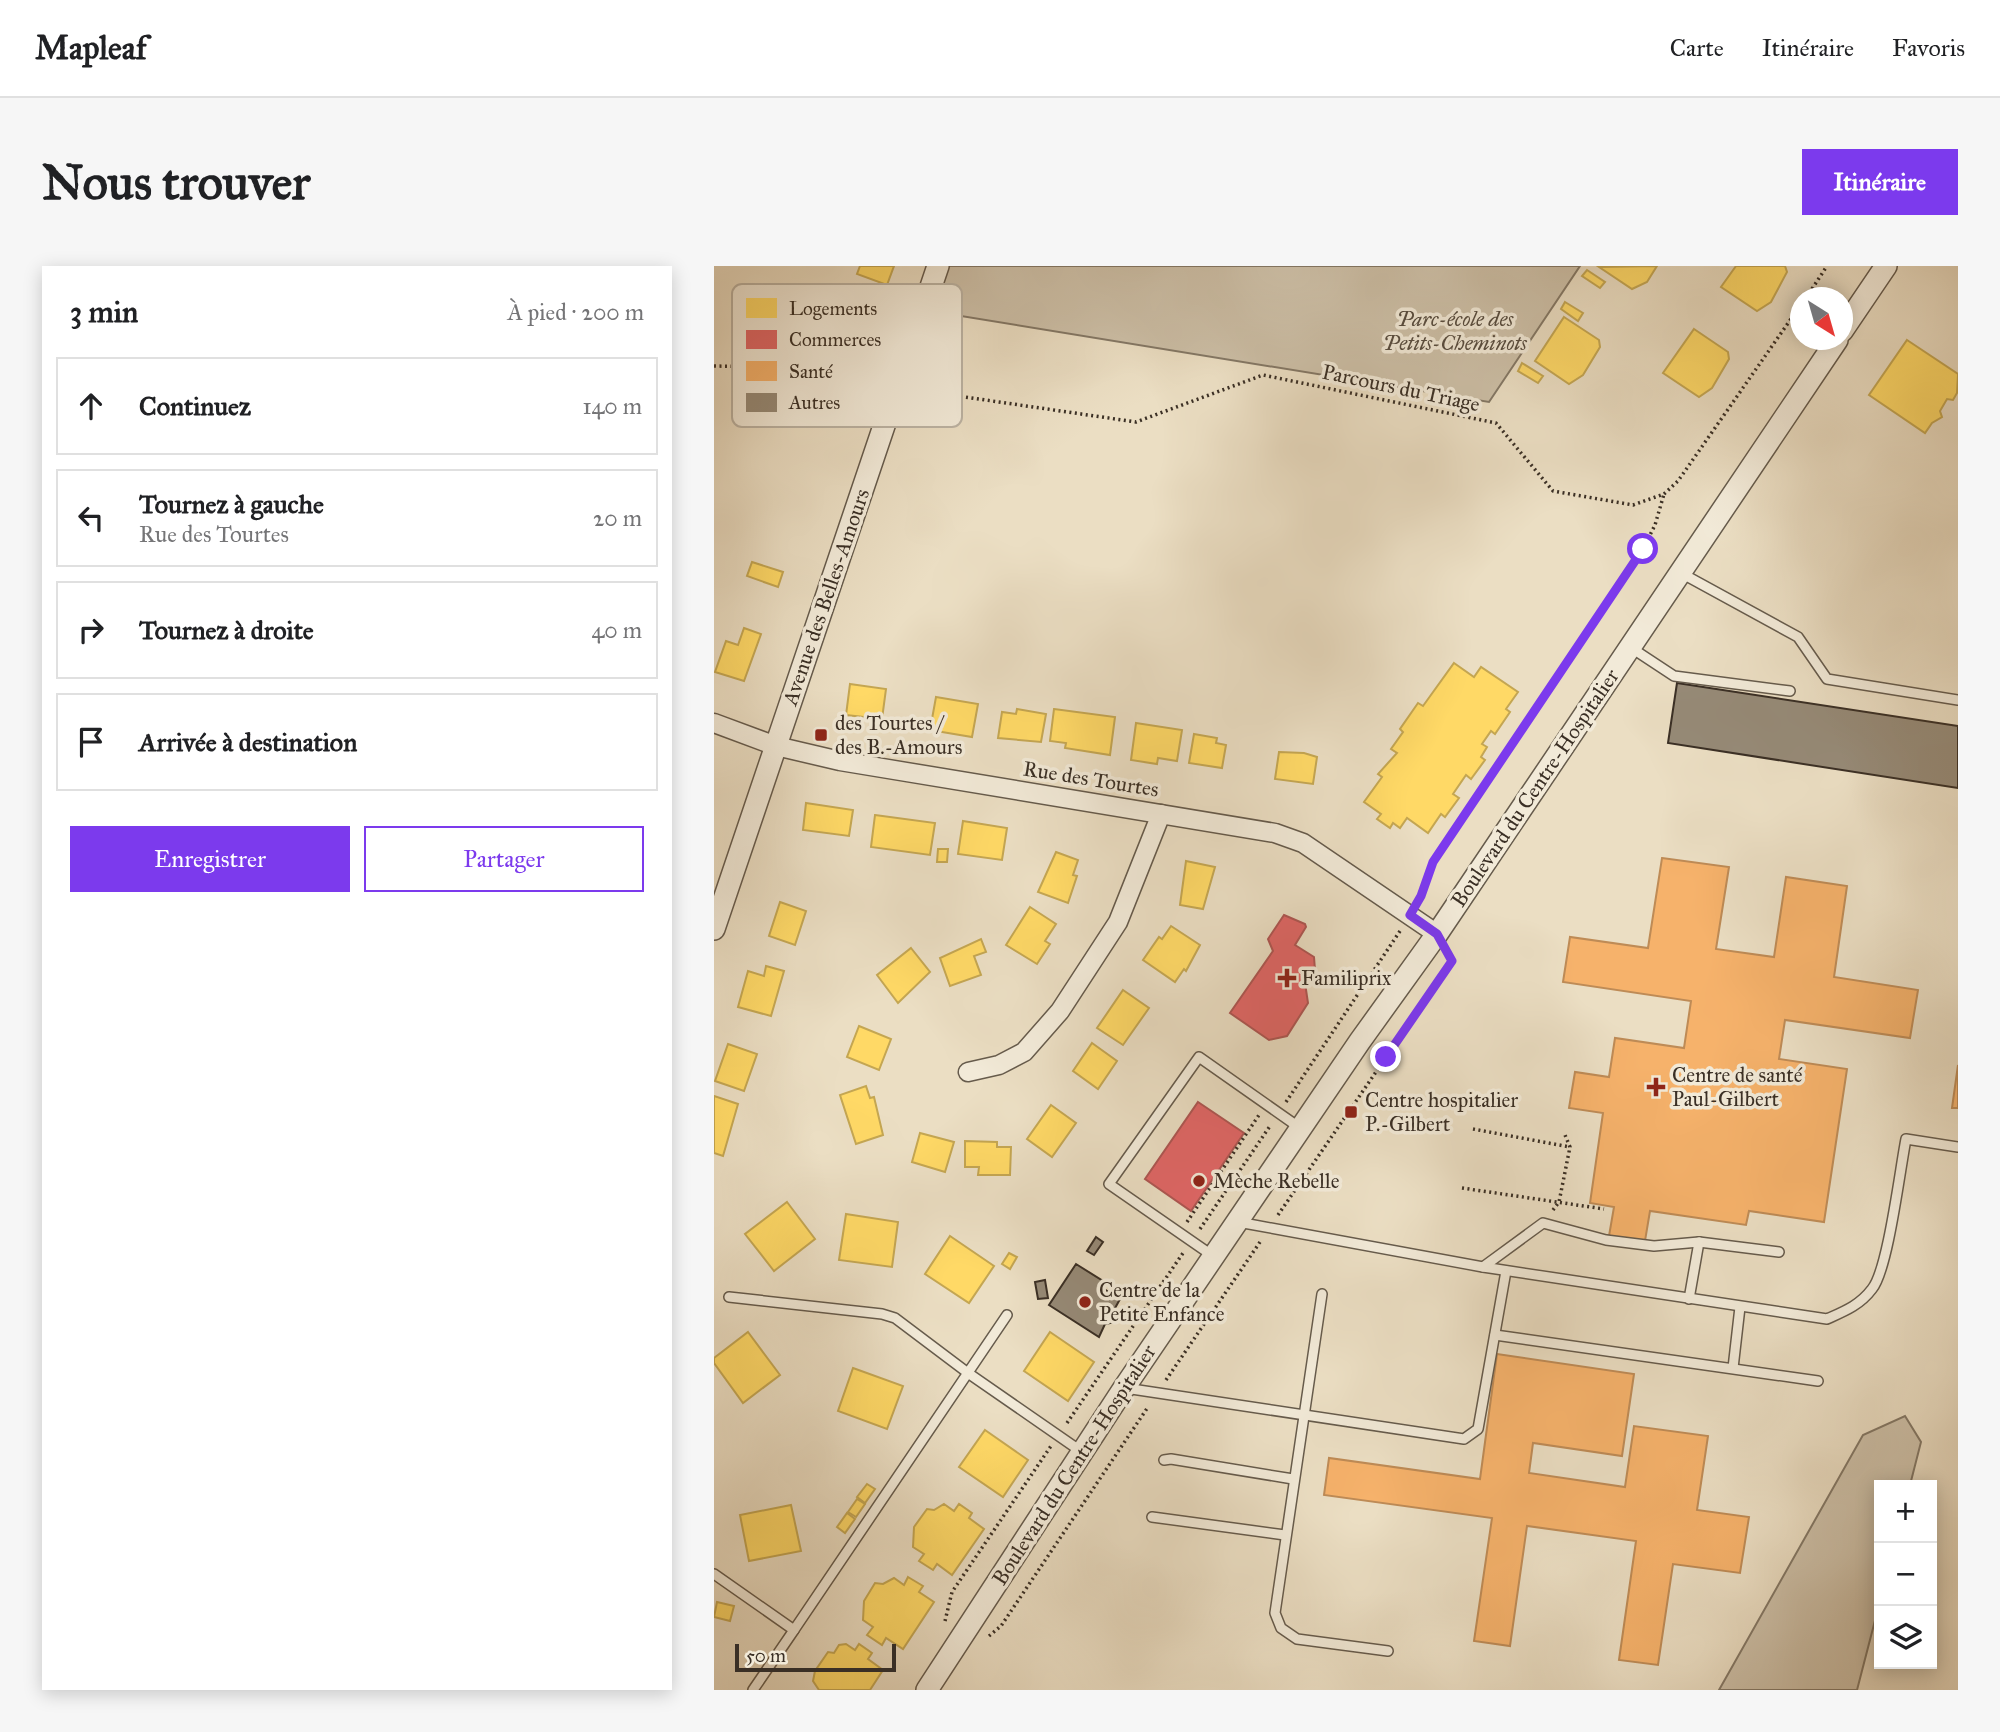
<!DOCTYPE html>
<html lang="fr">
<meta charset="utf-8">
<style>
:root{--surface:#fff;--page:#f6f6f6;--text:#202124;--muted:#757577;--line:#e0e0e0;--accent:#7c3aed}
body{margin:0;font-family:"IM FELL Great Primer",serif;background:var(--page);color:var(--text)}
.controls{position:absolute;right:21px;bottom:21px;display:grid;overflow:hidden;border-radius:0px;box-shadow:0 4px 18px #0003}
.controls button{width:63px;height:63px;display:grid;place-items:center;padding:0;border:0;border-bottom:2px solid var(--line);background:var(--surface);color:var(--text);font:35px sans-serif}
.compass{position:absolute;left:1076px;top:21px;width:63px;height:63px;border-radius:50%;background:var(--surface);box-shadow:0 4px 18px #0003;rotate:143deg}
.scale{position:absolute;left:21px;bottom:18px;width:161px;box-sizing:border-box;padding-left:7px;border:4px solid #3a2f25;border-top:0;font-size:19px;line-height:24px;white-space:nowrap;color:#3a2f25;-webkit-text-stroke:5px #f2ead8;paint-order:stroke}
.stop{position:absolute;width:21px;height:21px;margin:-16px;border:5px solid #7c3aed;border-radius:50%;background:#fff}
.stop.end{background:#7c3aed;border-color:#fff;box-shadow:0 2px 7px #0008}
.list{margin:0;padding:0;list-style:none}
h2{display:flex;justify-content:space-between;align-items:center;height:91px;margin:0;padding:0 28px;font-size:30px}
h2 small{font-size:23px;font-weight:400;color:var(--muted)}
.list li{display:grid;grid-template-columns:46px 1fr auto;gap:21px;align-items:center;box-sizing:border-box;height:98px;margin:0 14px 14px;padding:0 14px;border:2px solid var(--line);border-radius:0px}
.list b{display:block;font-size:26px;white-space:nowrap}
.list p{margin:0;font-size:23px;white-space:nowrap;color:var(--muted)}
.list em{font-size:23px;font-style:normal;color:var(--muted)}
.actions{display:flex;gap:14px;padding:21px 28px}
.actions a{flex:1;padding:16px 0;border:2px solid var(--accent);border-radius:0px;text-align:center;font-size:24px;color:var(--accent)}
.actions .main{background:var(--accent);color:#fff}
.icon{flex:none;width:38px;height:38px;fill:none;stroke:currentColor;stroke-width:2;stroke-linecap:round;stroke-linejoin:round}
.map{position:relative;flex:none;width:1244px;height:1424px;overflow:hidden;border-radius:0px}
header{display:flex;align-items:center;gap:42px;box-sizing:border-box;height:98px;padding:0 35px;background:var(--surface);border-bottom:2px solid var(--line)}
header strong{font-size:33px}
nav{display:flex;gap:38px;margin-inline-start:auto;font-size:24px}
.intro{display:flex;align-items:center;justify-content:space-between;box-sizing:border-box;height:168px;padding:0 42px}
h1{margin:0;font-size:49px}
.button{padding:18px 32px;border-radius:0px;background:var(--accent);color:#fff;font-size:24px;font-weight:700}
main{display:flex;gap:42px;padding:0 42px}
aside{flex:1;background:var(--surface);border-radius:0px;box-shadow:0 4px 18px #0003}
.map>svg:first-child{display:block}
</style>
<header>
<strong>Mapleaf</strong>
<nav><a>Carte</a><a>Itinéraire</a><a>Favoris</a></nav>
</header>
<div class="intro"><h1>Nous trouver</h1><a class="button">Itinéraire</a></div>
<main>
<aside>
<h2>3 min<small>À pied · 200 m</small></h2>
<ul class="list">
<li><svg class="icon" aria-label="ahead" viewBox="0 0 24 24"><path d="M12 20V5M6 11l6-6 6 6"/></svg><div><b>Continuez</b></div><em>140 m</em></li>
<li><svg class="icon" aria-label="left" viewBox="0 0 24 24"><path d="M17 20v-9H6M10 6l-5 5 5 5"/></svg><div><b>Tournez à gauche</b><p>Rue des Tourtes</p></div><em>20 m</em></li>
<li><svg class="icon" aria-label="right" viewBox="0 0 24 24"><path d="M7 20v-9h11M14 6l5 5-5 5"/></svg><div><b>Tournez à droite</b></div><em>40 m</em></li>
<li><svg class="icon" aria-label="arrive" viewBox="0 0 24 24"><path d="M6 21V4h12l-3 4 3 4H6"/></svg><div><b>Arrivée à destination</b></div></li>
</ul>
<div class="actions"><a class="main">Enregistrer</a><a>Partager</a></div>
</aside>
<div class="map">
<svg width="1244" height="1424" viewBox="0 0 1244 1424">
<rect width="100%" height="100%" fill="#ebdec3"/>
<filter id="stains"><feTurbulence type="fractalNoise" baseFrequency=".00286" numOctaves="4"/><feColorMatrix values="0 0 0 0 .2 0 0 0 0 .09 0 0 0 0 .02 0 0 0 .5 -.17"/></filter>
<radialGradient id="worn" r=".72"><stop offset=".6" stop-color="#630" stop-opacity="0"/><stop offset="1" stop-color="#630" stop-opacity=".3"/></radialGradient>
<!-- green -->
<g fill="#cdc0a8" stroke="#847866" stroke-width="2">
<polygon points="225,0 866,0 775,136 210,44"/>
<polygon points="1191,1150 1207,1176 1196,1219 1165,1219 1165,1339 1143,1424 1005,1424 1149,1169"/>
</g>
<!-- homes -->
<g fill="#ffd966" stroke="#c4a652" stroke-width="2">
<polygon points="146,0 180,0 173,19 143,8"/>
<polygon points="943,0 933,16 918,23 885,1"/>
<polygon points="1022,0 1071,0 1073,6 1057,36 1043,45 1007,21"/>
<polygon points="873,4 891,16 886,22 868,10"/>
<polygon points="851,36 869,47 864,55 847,43"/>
<polygon points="850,51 885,74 886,81 869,109 855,118 821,95"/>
<polygon points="980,63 1014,86 1015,93 998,122 985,131 949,107"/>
<polygon points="1193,74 1244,108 1243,127 1239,134 1233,133 1226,145 1228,151 1218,157 1211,167 1155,129"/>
<polygon points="808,97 829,110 824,117 804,105"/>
<polygon points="38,296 69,306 64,321 33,310"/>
<polygon points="30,362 47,368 30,415 1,406 12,375 24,379"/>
<polygon points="740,397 760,411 767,401 804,426 792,443 796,446 781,468 777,465 768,478 773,481 767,491 771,494 757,513 752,509 739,528 745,532 731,551 727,548 714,567 693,552 686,562 679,557 676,562 663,553 667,548 650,536 668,511 664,508 683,487 677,483 689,466 686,463 704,437 709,440"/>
<polygon points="136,418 172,423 168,453 132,449"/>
<polygon points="222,431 264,438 258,471 216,464"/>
<polygon points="303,443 332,448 327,476 284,472 288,446 302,448"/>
<polygon points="340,443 401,451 396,489 351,482 352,477 336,475"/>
<polygon points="422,457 468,464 463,495 444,492 443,498 417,494"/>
<polygon points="480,468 503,472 502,477 512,479 508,502 475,497"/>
<polygon points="565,486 590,487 603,491 599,518 561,513"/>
<polygon points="92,537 139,544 135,570 89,564"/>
<polygon points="161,549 221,557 216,589 157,581"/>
<polygon points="249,555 293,562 288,594 244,588"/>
<polygon points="224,583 234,583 233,596 223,596"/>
<polygon points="342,586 364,594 359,609 363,610 354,637 324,626"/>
<polygon points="472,595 501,601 489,643 466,639"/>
<polygon points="66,636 92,645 81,679 55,670"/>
<polygon points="316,641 342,658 331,675 336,678 323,698 292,679"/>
<polygon points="457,660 486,679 472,705 470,703 461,716 429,694 445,671 448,673"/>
<polygon points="267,673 272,686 260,690 267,709 236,720 226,692"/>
<polygon points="197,682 216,706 184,737 163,709"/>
<polygon points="52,700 70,705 57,750 24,741 34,705 50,710"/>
<polygon points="409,724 435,742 409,779 383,762"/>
<polygon points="145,760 177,773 165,804 133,791"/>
<polygon points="378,777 403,795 384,823 359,805"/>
<polygon points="14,778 43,788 30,825 1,815"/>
<polygon points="152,820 156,832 160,831 169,869 142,878 126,829"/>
<polygon points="0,830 24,838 9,890 0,887"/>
<polygon points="337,839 362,857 338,891 313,873"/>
<polygon points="206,867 240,876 231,906 198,896"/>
<polygon points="251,875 283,876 283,881 297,881 296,909 264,909 265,901 251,901"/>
<polygon points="73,936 101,973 60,1005 31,968"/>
<polygon points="132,948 184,956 178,1001 125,994"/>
<polygon points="236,970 280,1000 255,1037 211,1008"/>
<polygon points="295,987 303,991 296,1003 288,998"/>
<polygon points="34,1066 66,1109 29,1137 0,1097 0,1092"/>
<polygon points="336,1066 380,1096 354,1135 310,1105"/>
<polygon points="139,1102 189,1120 173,1163 124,1145"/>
<polygon points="271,1164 314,1194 289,1231 245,1201"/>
<polygon points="153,1218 161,1223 151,1237 143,1231"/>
<polygon points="143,1233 151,1238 142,1251 134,1246"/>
<polygon points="230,1238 240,1245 245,1238 258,1247 255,1252 270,1263 238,1309 223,1298 219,1304 205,1295 210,1288 199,1281 200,1261 213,1243 220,1244"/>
<polygon points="77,1239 87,1285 35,1295 26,1249"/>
<polygon points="133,1247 141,1253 131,1267 123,1261"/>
<polygon points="194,1311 209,1320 205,1326 220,1336 189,1383 172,1372 168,1379 153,1369 159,1361 149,1354 150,1335 161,1317 169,1318 180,1312 190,1319"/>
<polygon points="3,1336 20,1340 16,1355 0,1351"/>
<polygon points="132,1378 141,1384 145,1378 158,1387 154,1393 169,1404 156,1424 105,1424 99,1415 101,1405 114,1386 120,1387 125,1379"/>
</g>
<!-- shops -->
<g fill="#e06666" stroke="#ae5652" stroke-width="2">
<polygon points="570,649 591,658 592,661 581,679 600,691 601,704 591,717 594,737 573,770 555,774 516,747 559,685 554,673"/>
<polygon points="484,836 530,867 477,945 431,913"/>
</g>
<!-- health -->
<g fill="#f6b26b" stroke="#be8b56" stroke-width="2">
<polygon points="948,592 1015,601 1002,683 1060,691 1072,611 1133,620 1120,711 1204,724 1196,772 1071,754 1065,793 1133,803 1110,956 1035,945 1032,959 936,945 931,975 895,970 900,941 876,937 889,847 855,842 861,806 895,811 901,772 970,782 977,735 849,716 856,671 934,682"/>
<polygon points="1244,799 1244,842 1238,842"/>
<polygon points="783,1088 920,1108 908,1190 819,1177 815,1207 911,1221 920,1160 994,1170 983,1244 1035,1251 1026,1307 959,1298 944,1399 905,1394 922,1275 813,1260 796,1380 760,1375 778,1252 610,1229 615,1192 766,1213"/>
</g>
<!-- building -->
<g fill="#968a77" stroke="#3a2f25" stroke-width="2">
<polygon points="963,417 1244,460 1244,522 954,477"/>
<polygon points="382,971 389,976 380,989 373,985"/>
<polygon points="362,998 389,1015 387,1021 406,1033 400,1044 402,1056 391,1058 385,1071 335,1039"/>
<polygon points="331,1014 334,1032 324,1033 321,1016"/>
</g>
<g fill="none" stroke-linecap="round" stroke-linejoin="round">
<!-- service casing -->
<g stroke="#665b4c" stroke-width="12">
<g id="service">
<polyline points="967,307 1084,371 1113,413 1244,434"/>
<polyline points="916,381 960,410 1076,425"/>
<path d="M 524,956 L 769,1001 L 1113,1053 C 1131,1045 1146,1039 1158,1023 C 1174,1004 1186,903 1192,873 L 1244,881"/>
<polyline points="499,990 395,918 485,791 586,862"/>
<polyline points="769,1001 829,957 892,974 940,980 985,976 1065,986"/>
<polyline points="608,1028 561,1347 567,1362 583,1373 674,1385"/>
<polyline points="15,1031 168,1048 181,1052 254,1107 368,1186"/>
<polyline points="975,1033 985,976"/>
<polyline points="781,1069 1104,1115"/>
<polyline points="1019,1102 1026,1041"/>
<polyline points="411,1122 750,1173 764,1163 792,1005"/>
<polyline points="450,1194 457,1193 579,1213"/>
<polyline points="438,1251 571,1269"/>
<polyline points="0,1308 80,1364 39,1424"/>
<polyline points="80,1364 293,1049"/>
</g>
</g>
<!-- minor casing -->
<g stroke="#665b4c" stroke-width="21">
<g id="minor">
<polyline points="0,457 62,480 126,495 561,567 589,577 723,668"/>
<polyline points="254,806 285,799 310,786 346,745 404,656 447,548"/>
</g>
</g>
<!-- tertiary casing -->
<g stroke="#665b4c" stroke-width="24">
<g id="tertiary">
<polyline points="1128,65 1172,0"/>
<polyline points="0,663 224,0"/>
<polyline points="213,1424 410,1122 646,775 723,668 1123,74"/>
</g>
</g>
<!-- path -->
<g stroke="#3a2f25" stroke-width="3.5" stroke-dasharray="2 3.5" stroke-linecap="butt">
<polyline points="1092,32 1113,0"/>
<polyline points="0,100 47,101 164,118"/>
<polyline points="203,124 422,156 549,109 782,157 839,225 919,239 950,228 964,215 1086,40"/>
<polyline points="704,634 719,596 929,283 941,259 950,228"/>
<polyline points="572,836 686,665"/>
<polyline points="759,863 856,881"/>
<polyline points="748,922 890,943"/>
<polyline points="839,944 845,936 856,881 851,869"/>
<polyline points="564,949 738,695 734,689"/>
<polyline points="473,956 545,849"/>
<polyline points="486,963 556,860"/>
<polyline points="452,1114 546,976"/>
<polyline points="353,1157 469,987"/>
<polyline points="231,1355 238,1326 337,1180"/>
<polyline points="275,1370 287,1360 434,1141"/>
</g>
<!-- service -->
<use href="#service" stroke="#f2ead8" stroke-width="9"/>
<!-- minor -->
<use href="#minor" stroke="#f2ead8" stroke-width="18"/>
<!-- tertiary -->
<use href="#tertiary" stroke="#f2ead8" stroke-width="21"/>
</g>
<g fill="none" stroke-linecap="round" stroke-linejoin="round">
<!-- route -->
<polyline stroke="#7c3aed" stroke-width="9" points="672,791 738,695 723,668 696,649 707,630 719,596 929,283"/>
</g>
<!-- markers -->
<g fill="#8f2418" stroke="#f2ead8" stroke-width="2.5">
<rect x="100" y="462" width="14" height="14" rx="3.5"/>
<path d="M569.5 701.5h7v7h7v7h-7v7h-7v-7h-7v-7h7z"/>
<path d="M938.5 810.5h7v7h7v7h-7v7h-7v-7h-7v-7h7z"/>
<rect x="630" y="839" width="14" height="14" rx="3.5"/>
<circle cx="485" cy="915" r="7"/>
<circle cx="371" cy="1036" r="7"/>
</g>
<g text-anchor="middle" stroke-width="7" stroke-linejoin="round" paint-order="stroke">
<!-- park labels -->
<g font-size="21" font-style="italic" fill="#574c3f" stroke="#f2ead8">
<text x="741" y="60">Parc-école des<tspan x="741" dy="24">Petits-Cheminots</tspan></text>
</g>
<!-- street labels -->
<g font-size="21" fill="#3a2f25" stroke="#f2ead8">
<text transform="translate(687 122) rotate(12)" y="7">Parcours du Triage</text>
<text transform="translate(112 331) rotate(-71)" y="7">Avenue des Belles-Amours</text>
<text transform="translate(377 513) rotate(9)" y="7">Rue des Tourtes</text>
<text transform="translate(821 522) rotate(-56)" y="7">Boulevard du Centre-Hospitalier</text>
<text transform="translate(360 1199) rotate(-57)" y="7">Boulevard du Centre-Hospitalier</text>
</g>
<!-- poi labels -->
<g font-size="21" fill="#3a2f25" stroke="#f2ead8" text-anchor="start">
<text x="121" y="464">des Tourtes /<tspan x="121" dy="24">des B.-Amours</tspan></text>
<text x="587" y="719">Familiprix</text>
<text x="958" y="816">Centre de santé<tspan x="958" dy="24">Paul-Gilbert</tspan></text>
<text x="651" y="841">Centre hospitalier<tspan x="651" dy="24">P.-Gilbert</tspan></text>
<text x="499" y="922">Mèche Rebelle</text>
<text x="385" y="1031">Centre de la<tspan x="385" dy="24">Petite Enfance</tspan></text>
</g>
</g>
<!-- legend -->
<rect x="18" y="18" width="230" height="143" rx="10" fill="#f2ead8" stroke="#bbb2a2" stroke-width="2"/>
<rect x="32" y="32" width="31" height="20" fill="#ffd966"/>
<rect x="32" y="64" width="31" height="19" fill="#e06666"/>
<rect x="32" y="95" width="31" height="20" fill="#f6b26b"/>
<rect x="32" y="127" width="31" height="19" fill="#968a77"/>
<g font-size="19" fill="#3a2f25">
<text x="75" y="49">Logements</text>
<text x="75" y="80">Commerces</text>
<text x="75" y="112">Santé</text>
<text x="75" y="143">Autres</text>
</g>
<rect width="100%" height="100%" filter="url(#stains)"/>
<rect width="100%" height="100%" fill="url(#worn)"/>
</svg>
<div class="controls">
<button>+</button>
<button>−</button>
<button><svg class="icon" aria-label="layers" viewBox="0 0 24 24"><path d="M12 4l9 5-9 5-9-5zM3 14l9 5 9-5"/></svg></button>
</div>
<svg class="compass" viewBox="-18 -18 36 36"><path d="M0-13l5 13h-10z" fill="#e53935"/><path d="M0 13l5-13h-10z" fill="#757577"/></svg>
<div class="scale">50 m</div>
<div class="stop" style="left:929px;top:283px"></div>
<div class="stop end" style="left:672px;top:791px"></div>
</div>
</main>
